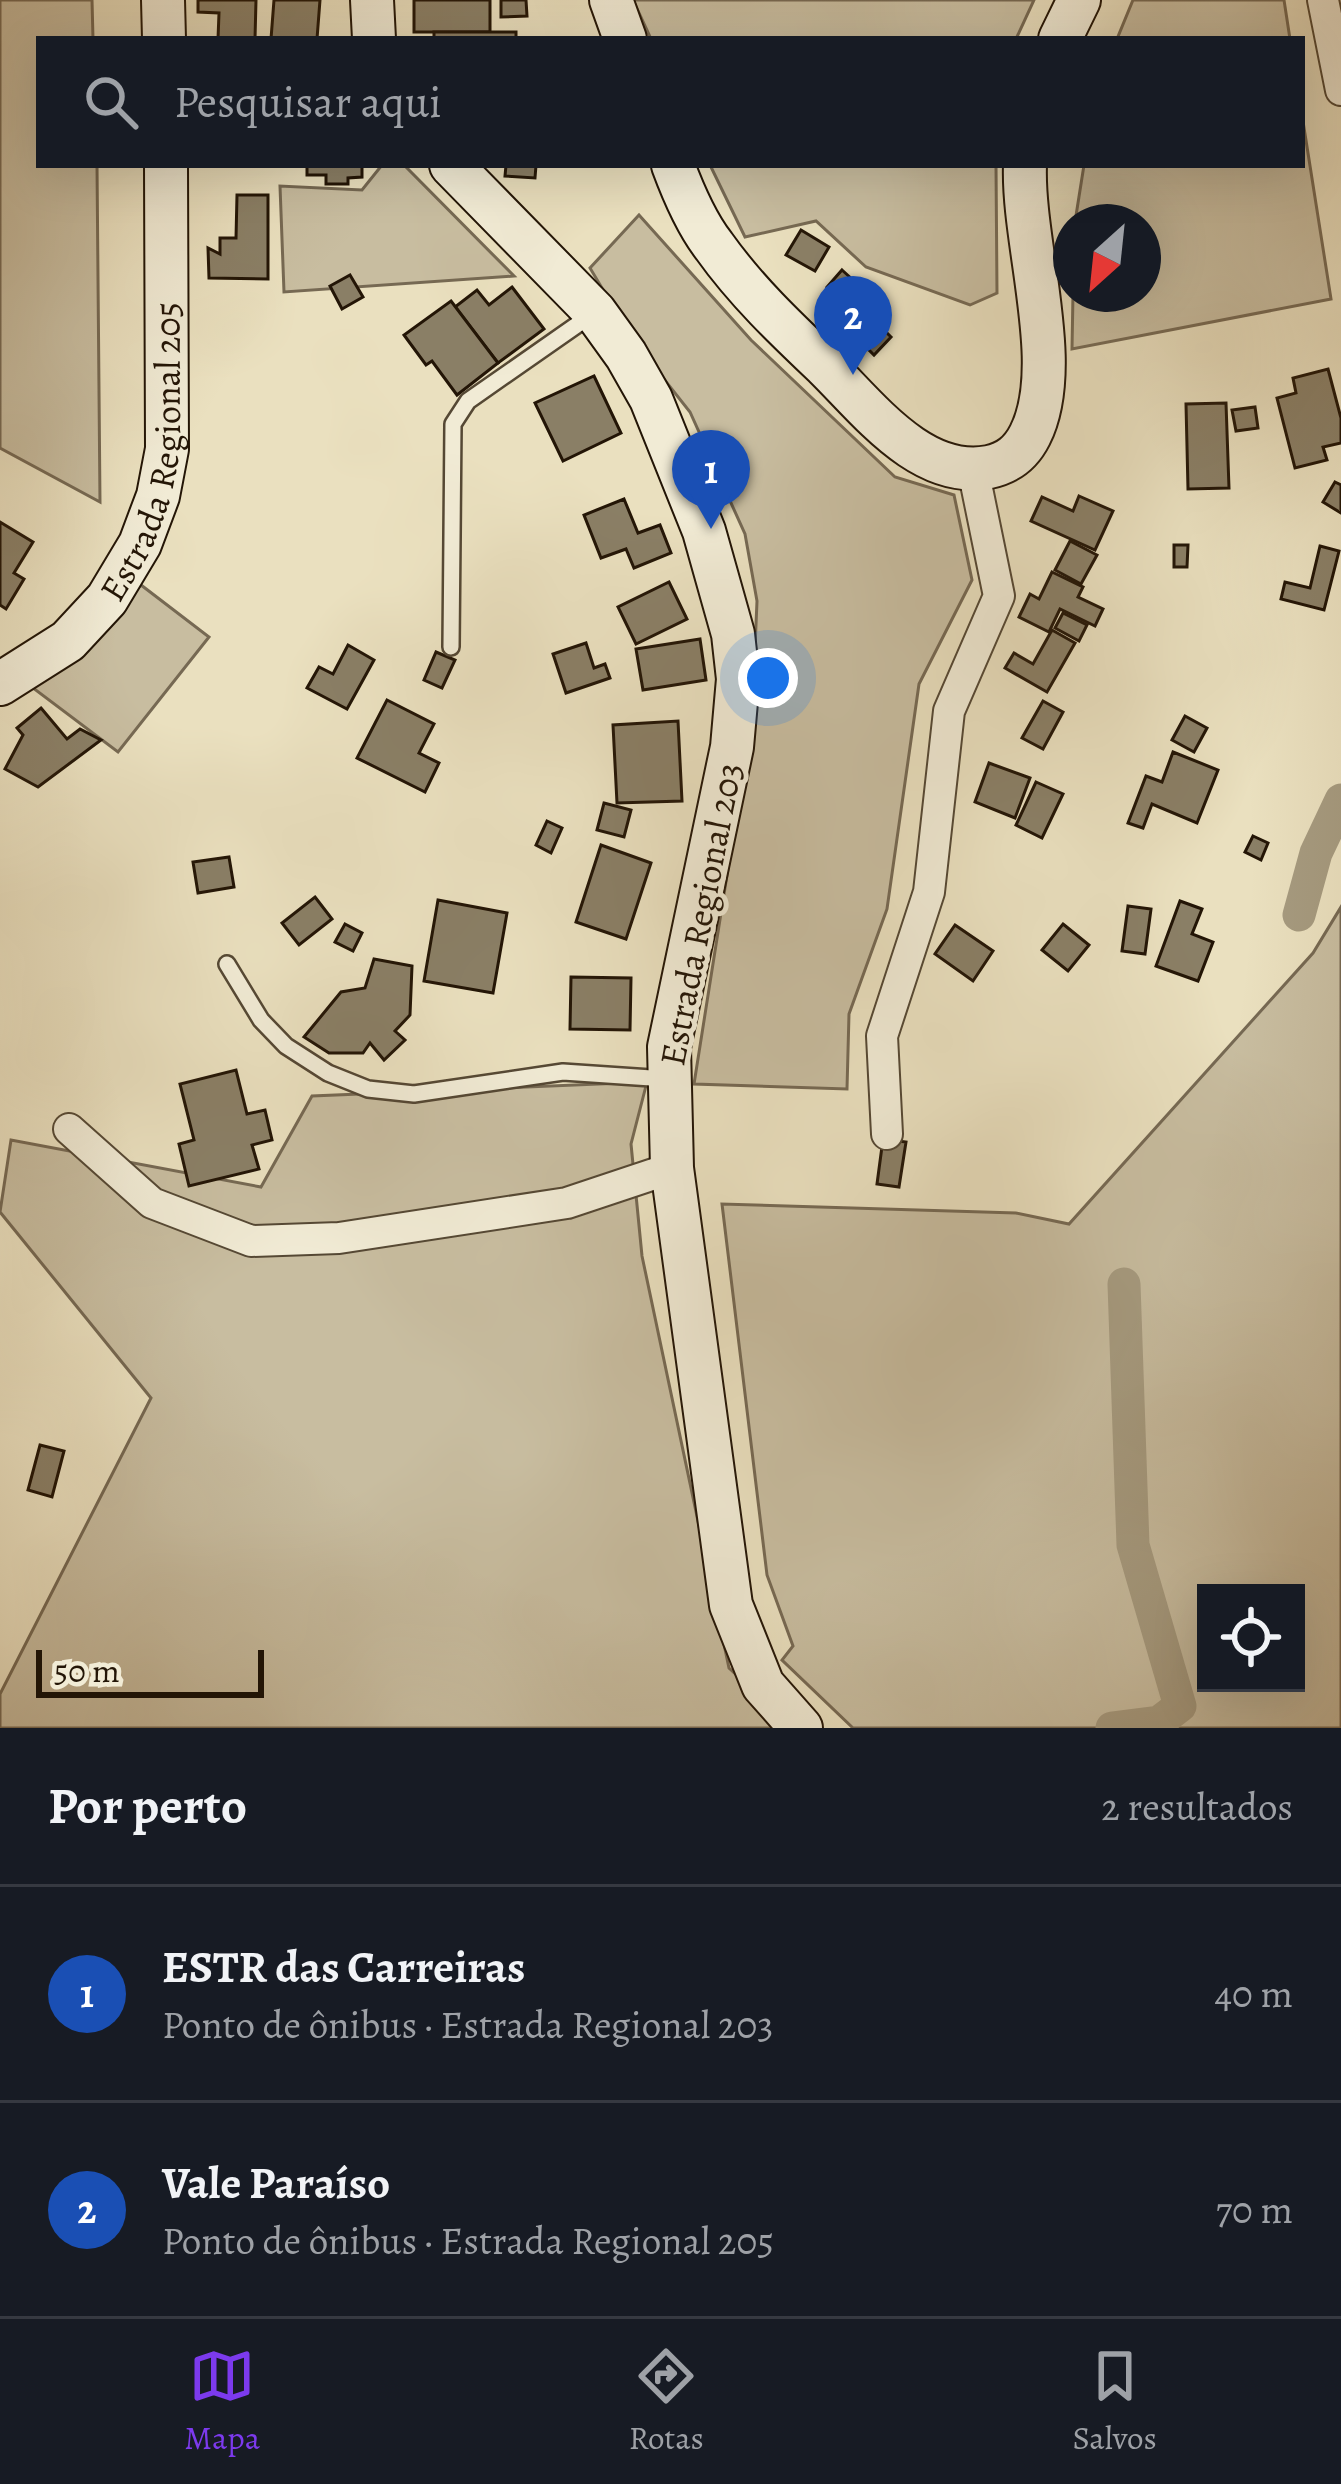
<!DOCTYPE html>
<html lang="pt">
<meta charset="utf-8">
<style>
:root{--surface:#171b24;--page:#20242c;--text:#f1f3f6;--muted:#9ea1a6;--line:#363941;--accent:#7c3aed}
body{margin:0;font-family:Alegreya,serif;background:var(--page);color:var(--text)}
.controls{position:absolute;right:36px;bottom:36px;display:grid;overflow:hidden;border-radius:0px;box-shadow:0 12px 48px #0002}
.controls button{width:108px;height:108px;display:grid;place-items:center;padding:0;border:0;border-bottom:3px solid var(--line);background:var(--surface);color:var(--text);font:60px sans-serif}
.compass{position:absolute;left:1053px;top:204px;width:108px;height:108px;border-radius:50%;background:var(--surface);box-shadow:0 12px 48px #0002;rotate:207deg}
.scale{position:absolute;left:36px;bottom:30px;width:228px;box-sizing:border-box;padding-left:12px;border:6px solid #231506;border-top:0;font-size:33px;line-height:42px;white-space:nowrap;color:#231506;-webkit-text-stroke:9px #f1ebd5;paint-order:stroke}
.you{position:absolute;left:768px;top:678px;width:42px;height:42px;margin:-30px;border:9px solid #fff;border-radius:50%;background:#1a73e8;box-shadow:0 0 0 18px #1a73e833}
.badge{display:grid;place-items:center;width:78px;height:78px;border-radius:50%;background:var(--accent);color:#fff;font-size:39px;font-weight:700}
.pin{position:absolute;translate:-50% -99px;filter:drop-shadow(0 3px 6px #0008)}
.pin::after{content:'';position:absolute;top:63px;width:42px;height:36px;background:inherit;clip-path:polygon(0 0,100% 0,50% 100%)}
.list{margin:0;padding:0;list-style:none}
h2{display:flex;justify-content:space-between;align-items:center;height:156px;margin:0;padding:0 48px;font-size:51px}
h2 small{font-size:39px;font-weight:400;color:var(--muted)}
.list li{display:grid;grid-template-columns:78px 1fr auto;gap:36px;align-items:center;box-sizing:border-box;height:216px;padding:0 48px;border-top:3px solid var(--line)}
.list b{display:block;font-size:45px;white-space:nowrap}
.list p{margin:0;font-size:39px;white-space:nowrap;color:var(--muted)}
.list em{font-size:39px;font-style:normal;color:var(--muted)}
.icon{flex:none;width:66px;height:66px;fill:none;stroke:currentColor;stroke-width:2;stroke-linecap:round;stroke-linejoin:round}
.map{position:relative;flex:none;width:1341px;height:1728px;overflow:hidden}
.search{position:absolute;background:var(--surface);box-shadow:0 12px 48px #0002;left:36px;right:36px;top:36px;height:132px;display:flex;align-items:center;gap:30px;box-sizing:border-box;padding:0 42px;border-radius:0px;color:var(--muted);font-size:45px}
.sheet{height:588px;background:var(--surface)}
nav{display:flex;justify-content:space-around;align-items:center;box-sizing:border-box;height:168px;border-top:3px solid var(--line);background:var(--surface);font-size:33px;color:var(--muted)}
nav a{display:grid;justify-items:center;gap:6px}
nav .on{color:var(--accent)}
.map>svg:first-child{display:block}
</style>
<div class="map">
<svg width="1341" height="1728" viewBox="0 0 1341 1728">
<rect width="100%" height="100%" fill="#eae0bf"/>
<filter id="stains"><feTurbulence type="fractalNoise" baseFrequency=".00167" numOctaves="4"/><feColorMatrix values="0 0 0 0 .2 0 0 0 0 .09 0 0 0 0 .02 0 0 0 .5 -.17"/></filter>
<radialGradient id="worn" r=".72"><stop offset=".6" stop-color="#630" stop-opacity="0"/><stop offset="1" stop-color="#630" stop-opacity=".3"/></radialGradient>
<!-- green -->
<g fill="#c8bda0" stroke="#766953" stroke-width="3" fill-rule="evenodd">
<polygon points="0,0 92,0 93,39 39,39 39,165 97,165 100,502 0,448"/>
<polygon points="633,0 1034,0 1016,39 651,39"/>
<polygon points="1133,0 1284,0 1290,39 1117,39"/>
<polygon points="1302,115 1331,299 1072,349 1073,294 1143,294 1143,222 1075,222 1084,165 1302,165"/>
<polygon points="382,165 404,165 514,276 284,292 280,186 362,190"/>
<polygon points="710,165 996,165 997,293 970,305 866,267 816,221 745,237"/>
<polygon points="639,215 751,340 895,477 954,495 972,580 919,684 887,909 849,1014 847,1089 694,1084 752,717 757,601 745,534 690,412 633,340 590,268"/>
<polygon points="141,585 209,637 118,752 33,688 98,630"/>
<path d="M 1341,907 L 1341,1728 L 853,1728 L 782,1660 L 793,1646 L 767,1575 L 722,1204 L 1016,1213 L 1069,1224 L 1313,953 ZM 1206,1593 L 1296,1593 L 1296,1683 L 1206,1683 Z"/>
<polygon points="647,1082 631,1144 642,1256 729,1668 793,1728 0,1728 0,1694 151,1398 0,1212 11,1140 261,1187 312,1096"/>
</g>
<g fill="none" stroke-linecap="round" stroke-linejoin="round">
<!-- canal -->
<g stroke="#a69b80" stroke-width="33">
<polyline points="1299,915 1316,853 1341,800"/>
<polyline points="1112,1728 1159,1722 1180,1706 1133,1545 1124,1284"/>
</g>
</g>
<!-- building -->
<g fill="#8a7f66" stroke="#231506" stroke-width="3">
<polygon points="198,0 256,0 255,39 218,39 219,13 198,12"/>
<polygon points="274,0 320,0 317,39 271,39"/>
<rect x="414" y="0" width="76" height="32"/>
<polygon points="501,0 526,0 527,16 501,17"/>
<rect x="434" y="32" width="82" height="7"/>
<polygon points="307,165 362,165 362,177 348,178 348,184 326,184 326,175 307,175"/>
<polygon points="506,165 536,165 535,178 505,176"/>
<polygon points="237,195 268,195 268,279 209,278 208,248 220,254 220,238 236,238"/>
<polygon points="801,230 829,247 815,271 786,255"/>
<polygon points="842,270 876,301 861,317 827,287"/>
<polygon points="350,275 363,297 342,309 330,286"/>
<polygon points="512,287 544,329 498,363 455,307 477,290 489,305"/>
<polygon points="451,301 498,363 457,395 432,361 426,365 404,335"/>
<polygon points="872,318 891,337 874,355 855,336"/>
<polygon points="1328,369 1341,418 1341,443 1323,447 1327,460 1295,468 1277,398 1296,393 1293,378"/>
<polygon points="594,376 621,433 563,461 535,403"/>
<polygon points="1226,403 1229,488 1188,489 1186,404"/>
<polygon points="1255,407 1258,428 1236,431 1232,410"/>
<polygon points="1335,482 1341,485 1341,513 1323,502"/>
<polygon points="1079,496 1113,511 1095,550 1031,521 1042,497 1073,511"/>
<polygon points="624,499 638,533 660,525 671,553 634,568 626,549 601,558 584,515"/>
<polygon points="0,522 33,542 14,573 24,579 6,609 0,605"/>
<polygon points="1070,541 1097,555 1081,584 1055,570"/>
<polygon points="1174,545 1188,545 1187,567 1174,567"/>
<polygon points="1320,546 1339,551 1324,610 1281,599 1285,582 1310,588"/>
<polygon points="1052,572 1083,587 1078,597 1103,609 1095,626 1060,609 1049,632 1019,617 1030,594 1039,599"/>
<polygon points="669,582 687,619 636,644 618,607"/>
<polygon points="1063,613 1087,625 1079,641 1055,628"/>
<polygon points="1052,630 1075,643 1047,692 1005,668 1014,653 1033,664"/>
<polygon points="700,639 706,680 643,690 636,649"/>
<polygon points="586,643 594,668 605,664 610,678 566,693 553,654"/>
<polygon points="348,645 374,660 347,709 307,688 319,667 333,674"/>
<polygon points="436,652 455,660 442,688 424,680"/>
<polygon points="387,700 434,724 419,753 439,763 425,792 357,758"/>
<polygon points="1043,701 1063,712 1043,749 1022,738"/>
<polygon points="41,708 67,739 80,729 101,740 38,787 5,769 23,735 17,728"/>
<polygon points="1185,716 1207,728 1194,752 1172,740"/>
<polygon points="678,721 682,801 617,803 613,725"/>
<polygon points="1173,752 1218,770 1197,823 1152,804 1143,828 1128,823 1146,776 1162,782"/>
<polygon points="989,763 1030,778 1015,818 975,802"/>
<polygon points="1036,782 1063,794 1042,838 1016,825"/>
<polygon points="604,803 631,810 624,837 597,830"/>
<polygon points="547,821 562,828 551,853 536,845"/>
<polygon points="1253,836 1268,843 1261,860 1245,852"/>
<polygon points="601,845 651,863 626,939 576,922"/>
<polygon points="229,857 234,887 198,893 193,862"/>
<polygon points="315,897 332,919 299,945 282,923"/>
<polygon points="438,900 507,913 493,993 424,981"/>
<polygon points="1180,901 1202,909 1192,934 1213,942 1198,981 1156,966"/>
<polygon points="1128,906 1151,909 1145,954 1122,951"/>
<polygon points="345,924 362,933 353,951 335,942"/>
<polygon points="1063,924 1089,945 1068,971 1042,950"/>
<polygon points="955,925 993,951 973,981 935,954"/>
<polygon points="374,959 412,966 410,1015 395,1031 405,1040 384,1060 370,1043 363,1053 329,1053 304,1037 341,992 365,988"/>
<polygon points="571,977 631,978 630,1030 570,1029"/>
<polygon points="236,1070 247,1114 265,1110 272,1140 252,1145 259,1169 189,1186 179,1144 194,1140 180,1084"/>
<polygon points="883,1139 906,1142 899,1187 877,1184"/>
<polygon points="40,1445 64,1451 52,1497 28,1490"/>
</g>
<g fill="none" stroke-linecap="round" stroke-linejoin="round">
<!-- service casing -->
<g stroke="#554834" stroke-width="20">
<g id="service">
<polyline points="451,647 453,424 468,401 594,313"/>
<polyline points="227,964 261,1020 286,1046 328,1073 368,1089 414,1094 563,1072 666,1079"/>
</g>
</g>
<!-- minor casing -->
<g stroke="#554834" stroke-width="34">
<g id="minor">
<polyline points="1323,0 1341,90"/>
<polyline points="69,1129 152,1203 251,1241 339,1238 567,1203 672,1168"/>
<polyline points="887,1134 882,1036 929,892 949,711 999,596 973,469"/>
</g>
</g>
<!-- secondary casing -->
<g stroke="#231506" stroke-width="46">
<g id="secondary">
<polyline points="163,0 164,39"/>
<polyline points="372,0 374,39"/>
<polyline points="611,0 625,39"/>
<polyline points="1060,39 1079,0"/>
<polyline points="451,165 595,312 626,355 651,399 704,531 733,634 738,679 732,747 669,1047 672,1168 731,1605 763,1685 801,1728"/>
<path d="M 673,165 C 683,192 696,223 714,246 C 746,291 785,328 825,366 C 868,408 921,480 989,467 C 1008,463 1021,453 1030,435 C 1065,366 1022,244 1025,165"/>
<path id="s1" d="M 0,684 L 68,641 L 107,599 L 140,544 L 158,496 L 167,449 L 166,165"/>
</g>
</g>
<!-- service -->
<use href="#service" stroke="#f1ebd5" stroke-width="15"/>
<!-- minor -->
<use href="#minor" stroke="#f1ebd5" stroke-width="30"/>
<!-- secondary -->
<use href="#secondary" stroke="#f1ebd5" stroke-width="42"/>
</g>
<g text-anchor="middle" stroke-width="10" stroke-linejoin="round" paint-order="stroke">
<!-- street labels -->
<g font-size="36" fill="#231506" stroke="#f1ebd5">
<text dy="13" stroke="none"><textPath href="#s1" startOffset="294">Estrada Regional 205</textPath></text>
<text transform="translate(700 914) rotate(-79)" y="13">Estrada Regional 203</text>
</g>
</g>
<rect width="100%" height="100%" filter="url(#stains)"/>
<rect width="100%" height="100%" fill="url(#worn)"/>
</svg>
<div class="controls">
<button><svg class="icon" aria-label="locate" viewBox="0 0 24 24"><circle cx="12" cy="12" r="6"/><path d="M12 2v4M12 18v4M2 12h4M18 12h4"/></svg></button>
</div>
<svg class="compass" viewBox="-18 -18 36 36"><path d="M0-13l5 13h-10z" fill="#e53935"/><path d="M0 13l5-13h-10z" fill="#9ea1a6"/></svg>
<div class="scale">50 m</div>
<div class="you"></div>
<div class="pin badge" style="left:711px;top:529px;background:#1a4fb4">1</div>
<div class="pin badge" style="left:853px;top:375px;background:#1a4fb4">2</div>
<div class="search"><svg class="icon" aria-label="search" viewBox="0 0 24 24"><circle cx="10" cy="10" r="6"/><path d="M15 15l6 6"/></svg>Pesquisar aqui</div>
</div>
<section class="sheet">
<h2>Por perto<small>2 resultados</small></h2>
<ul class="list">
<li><span class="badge" style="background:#1a4fb4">1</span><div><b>ESTR das Carreiras</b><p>Ponto de ônibus · Estrada Regional 203</p></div><em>40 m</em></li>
<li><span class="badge" style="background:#1a4fb4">2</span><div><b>Vale Paraíso</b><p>Ponto de ônibus · Estrada Regional 205</p></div><em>70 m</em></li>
</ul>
</section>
<nav>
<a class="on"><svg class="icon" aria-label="map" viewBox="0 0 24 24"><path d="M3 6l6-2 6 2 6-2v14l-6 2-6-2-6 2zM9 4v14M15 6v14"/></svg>Mapa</a>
<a><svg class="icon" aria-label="directions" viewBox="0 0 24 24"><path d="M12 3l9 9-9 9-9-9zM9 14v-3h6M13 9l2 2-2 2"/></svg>Rotas</a>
<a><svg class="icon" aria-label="saved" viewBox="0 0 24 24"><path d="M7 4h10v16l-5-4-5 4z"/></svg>Salvos</a>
</nav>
